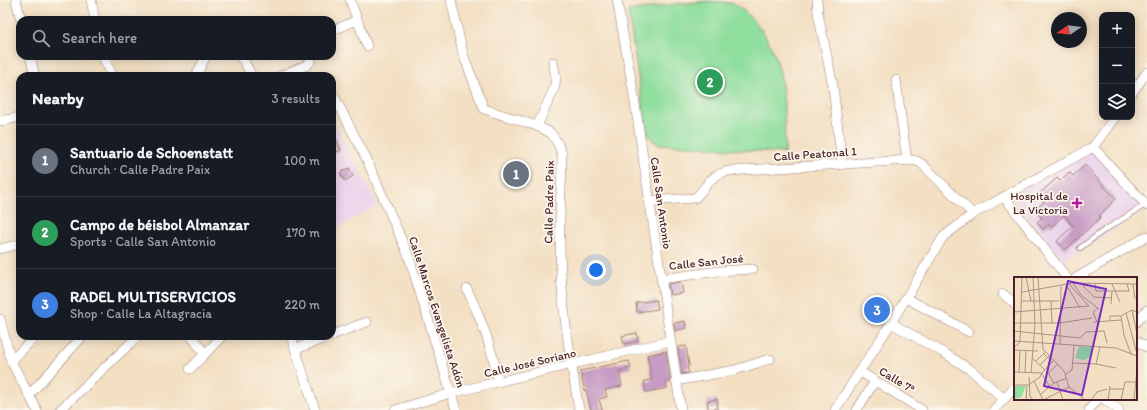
<!DOCTYPE html>
<meta charset="utf-8">
<style>
:root{--surface:#171b24;--page:#20242c;--text:#f1f3f6;--muted:#9ea1a6;--line:#363941;--accent:#d690ce}
body{margin:0;font-family:Itim,sans-serif;background:var(--page);color:var(--text)}
.controls{position:absolute;right:12px;top:12px;display:grid;overflow:hidden;border-radius:8px;box-shadow:0 2px 10px #0003}
.controls button{width:36px;height:36px;display:grid;place-items:center;padding:0;border:0;border-bottom:1px solid var(--line);background:var(--surface);color:var(--text);font:20px sans-serif}
.compass{position:absolute;left:1051px;top:12px;width:36px;height:36px;border-radius:50%;background:var(--surface);box-shadow:0 2px 10px #0003;rotate:257deg}
.you{position:absolute;left:596px;top:270px;width:14px;height:14px;margin:-10px;border:3px solid #fff;border-radius:50%;background:#1a73e8;box-shadow:0 0 0 6px #1a73e833}
.badge{display:grid;place-items:center;width:26px;height:26px;border-radius:50%;background:var(--accent);color:#fff;font-size:13px;font-weight:700}
.pin{position:absolute;translate:-50% -50%;border:2px solid #fff;box-shadow:0 1px 4px #0006}
.list{margin:0;padding:0;list-style:none}
h2{display:flex;justify-content:space-between;align-items:center;height:52px;margin:0;padding:0 16px;font-size:17px}
h2 small{font-size:13px;font-weight:400;color:var(--muted)}
.list li{display:grid;grid-template-columns:26px 1fr auto;gap:12px;align-items:center;box-sizing:border-box;height:72px;padding:0 16px;border-top:1px solid var(--line)}
.list b{display:block;font-size:15px;white-space:nowrap}
.list p{margin:0;font-size:13px;white-space:nowrap;color:var(--muted)}
.list em{font-size:13px;font-style:normal;color:var(--muted)}
.icon{flex:none;width:22px;height:22px;fill:none;stroke:currentColor;stroke-width:2;stroke-linecap:round;stroke-linejoin:round}
.map{position:relative;flex:none;width:1147px;height:410px;overflow:hidden}
.search{position:absolute;background:var(--surface);box-shadow:0 2px 10px #0003;left:16px;top:16px;width:320px;height:44px;display:flex;align-items:center;gap:10px;box-sizing:border-box;padding:0 14px;border-radius:12px;color:var(--muted);font-size:15px}
.panel{position:absolute;background:var(--surface);box-shadow:0 2px 10px #0003;left:16px;top:72px;width:320px;height:268px;border-radius:12px}
.map>svg:first-child{display:block}
</style>
<div class="map">
<svg width="1147" height="410" viewBox="0 0 1147 410">
<rect width="100%" height="100%" fill="#fbf7ec"/>
<filter id="ink" filterUnits="userSpaceOnUse"><feTurbulence type="fractalNoise" baseFrequency=".025" numOctaves="2"/><feDisplacementMap in="SourceGraphic" scale="8" xChannelSelector="R" yChannelSelector="G"/><feConvolveMatrix kernelMatrix="1 2 1 2 8 2 1 2 1" color-interpolation-filters="sRGB"/></filter>
<filter id="wash" filterUnits="userSpaceOnUse"><feTurbulence type="fractalNoise" baseFrequency=".012" numOctaves="4" result="noise"/><feDisplacementMap in="SourceGraphic" scale="16" xChannelSelector="R" yChannelSelector="G"/><feGaussianBlur stdDeviation="0.9" result="paint"/><feColorMatrix in="noise" values="0 0 0 0 0 0 0 0 0 0 0 0 0 0 0 0 0 1.4 0 .05"/><feComposite in="paint" operator="in"/></filter>
<g filter="url(#wash)">
<rect width="100%" height="100%" fill="#f3dfc2"/>
<!-- built -->
<g fill="#ead1ec">
<polygon points="332,119 378,205 332,231"/>
<polygon points="1092,151 1145,210 1064,261 1009,195"/>
</g>
<!-- green -->
<path fill="#8fde9d" stroke="#6c7e64" d="M 709,1 C 716,2 731,2 737,5 C 741,8 744,12 748,15 C 788,52 784,104 785,153 L 659,144 C 651,141 649,136 646,128 L 628,11 L 675,4 Z"/>
<g id="blocks">
<!-- building -->
<g fill="#c69bc4">
<polygon points="332,130 341,150 332,154"/>
<polygon points="1085,165 1116,199 1099,216 1100,218 1065,250 1057,241 1073,226 1064,215 1051,227 1049,224 1043,229 1037,222 1042,218 1035,209 1044,202 1038,195 1057,178 1060,181 1069,172 1073,176"/>
<polygon points="349,168 353,176 345,181 340,173"/>
<polygon points="681,282 683,293 670,295 668,284"/>
<polygon points="656,300 658,309 637,312 636,303"/>
<polygon points="685,321 686,328 675,331 674,323"/>
<polygon points="637,333 638,341 624,344 622,336"/>
<polygon points="686,346 689,366 687,367 689,373 682,374 678,347"/>
<polygon points="666,351 670,379 670,381 666,382 667,388 646,392 644,381 652,380 647,355"/>
<polygon points="629,361 631,368 619,371 622,386 605,390 607,397 599,399 602,410 591,410 586,390 585,391 580,371"/>
<polygon points="717,399 718,408 708,409 707,401"/>
</g>
</g>
</g>
<g filter="url(#ink)">
<use href="#blocks" fill-opacity="0" stroke="#9e7f76" stroke-width="1"/>
<g fill="none" stroke-linecap="round" stroke-linejoin="round">
<!-- service casing -->
<g stroke="#9e7f76" stroke-width="6">
<polyline id="service" points="1080,248 1103,231 1145,205"/>
</g>
<!-- minor casing -->
<g stroke="#9e7f76" stroke-width="10">
<g id="minor">
<polyline points="16,0 21,20"/>
<polyline points="91,0 95,20"/>
<polyline points="350,0 367,46"/>
<path d="M 451,0 L 463,54 L 484,109 L 537,126 L 551,133 L 557,142 L 562,154 C 562,184 559,214 560,243 C 560,299 570,355 579,410"/>
<polyline points="617,0 633,90 681,410"/>
<polyline points="817,0 818,13 833,86 842,165"/>
<polyline points="332,31 357,20"/>
<polyline points="30,56 35,76"/>
<polyline points="102,56 113,76"/>
<polyline points="239,56 244,61 252,76"/>
<polyline points="196,76 206,56"/>
<polyline points="280,76 307,65 311,61 310,56"/>
<polyline points="896,80 907,161"/>
<polyline points="332,92 367,160 409,257 451,393 456,410"/>
<polyline points="1132,93 1147,72"/>
<polyline points="0,121 20,117"/>
<polyline points="537,126 554,89 556,78 553,62"/>
<polyline points="1093,147 1147,206"/>
<polyline points="1004,197 1067,278"/>
<path d="M 648,201 L 695,198 C 709,185 707,177 728,171 L 911,160 L 917,161 L 922,164 L 973,214"/>
<polyline points="0,249 20,244"/>
<polyline points="1076,278 1147,236"/>
<polyline points="661,279 719,271 753,269"/>
<path d="M 467,289 C 482,320 492,348 499,382"/>
<polyline points="1003,294 1015,304"/>
<polyline points="906,298 969,332"/>
<polyline points="0,319 11,361 37,410"/>
<polyline points="1136,322 1147,310"/>
<polyline points="891,323 944,353 971,370 1004,399"/>
<polyline points="332,335 367,322"/>
<polyline points="291,336 315,410"/>
<polyline points="1136,341 1147,347"/>
<polyline points="296,349 330,336"/>
<polyline points="205,354 222,336"/>
<polyline points="11,361 36,336"/>
<polyline points="190,369 205,354 191,336"/>
<polyline points="859,371 922,410"/>
<polyline points="676,381 735,370 770,359"/>
<polyline points="29,395 83,336"/>
<polyline points="1104,399 1119,410"/>
<polyline points="60,410 138,336"/>
<polyline points="395,410 451,393 670,341"/>
<polyline points="835,410 891,323 943,237 973,214 1093,147 1115,117"/>
<polyline points="857,410 875,381"/>
<polyline points="994,410 1015,387"/>
<polyline points="1089,410 1098,399"/>
</g>
</g>
<!-- service -->
<use href="#service" stroke="#fff" stroke-width="4.5"/>
<!-- minor -->
<use href="#minor" stroke="#fff" stroke-width="9"/>
</g>
</g>
<!-- markers -->
<path fill="#b5179e" stroke="#fbf7ec" stroke-width="1.5" d="M1075 197h4v4h4v4h-4v4h-4v-4h-4v-4h4z"/>
<g text-anchor="middle" stroke-width="3.5" stroke-linejoin="round" paint-order="stroke">
<!-- street labels -->
<g font-size="12" fill="#4a1f2b" stroke="#fbf7ec">
<text transform="translate(815 154) rotate(-4)" y="4">Calle Peatonal 1</text>
<text transform="translate(549 202) rotate(-89)" y="4">Calle Padre Paix</text>
<text transform="translate(661 203) rotate(82)" y="4">Calle San Antonio</text>
<text transform="translate(706 262) rotate(-6)" y="4">Calle San José</text>
<text transform="translate(437 312) rotate(72)" y="4">Calle Marcos Evangelista Adón</text>
<text transform="translate(530 363) rotate(-13)" y="4">Calle José Soriano</text>
<text transform="translate(897 380) rotate(31)" y="4">Calle 7ª</text>
</g>
<!-- poi labels -->
<g font-size="12" fill="#4a1f2b" stroke="#fbf7ec" text-anchor="end">
<text x="1068" y="200">Hospital de<tspan x="1068" dy="14">La Victoria</tspan></text>
</g>
</g>
<!-- overview -->
<g transform="translate(1014 277)">
<rect width="123" height="123" fill="#f3dfc2"/>
<path d="M 65,69 L 78,70 L 76,80 L 70,83 L 61,81 ZM 0,109 L 12,109 L 7,120 L 0,122 Z" fill="#8fde9d"/>
<path fill="none" stroke="#af9286" stroke-width="1" d="M 12,0 L 17,24M 24,0 L 29,72 L 50,94 L 55,110 L 71,123M 59,6 L 67,18 L 85,32M 69,6 L 70,10 L 80,20 L 98,21M 52,7 L 66,31M 55,7 L 75,29M 81,7 L 82,14 L 115,14 L 113,7M 98,7 L 106,25M 119,7 L 121,22M 8,15 L 59,6 L 123,7M 8,24 L 45,24M 37,24 L 38,46M 97,27 L 98,14M 118,33 L 123,57M 0,35 L 75,29M 112,36 L 123,77M 96,44 L 96,39 L 107,39M 80,45 L 107,43M 83,45 L 79,35 L 84,31M 0,46 L 46,46 L 78,41M 0,54 L 66,61 L 72,55 L 90,54 L 93,66M 0,64 L 102,71 L 123,79M 46,67 L 47,9M 0,71 L 6,65 L 8,0M 0,73 L 24,74M 29,76 L 38,85M 117,77 L 110,58 L 107,39 L 118,33 L 123,35M 18,81 L 31,93M 22,84 L 31,75M 59,86 L 82,87 L 86,70M 82,87 L 102,91M 26,88 L 35,79M 33,94 L 40,106M 0,95 L 28,96 L 40,83M 5,95 L 6,73M 11,96 L 12,73M 17,96 L 21,47 L 19,0M 34,96 L 43,88M 28,97 L 36,110M 52,97 L 58,93 L 60,68M 15,100 L 16,119 L 19,123M 20,104 L 29,123M 43,105 L 49,123M 0,108 L 14,108 L 26,100 L 28,96M 96,112 L 109,112M 27,117 L 40,106 L 53,101M 12,123 L 13,109M 29,123 L 55,110M 77,123 L 83,115 L 93,112M 94,123 L 96,109M 107,123 L 111,105 L 121,105M 120,123 L 123,92"/>
<path fill="#7b2cbf" fill-opacity="0.15" stroke="#7b2cbf" stroke-width="2" d="M 54,4 L 92,12 L 68,118 L 30,109 Z"/>
<rect width="123" height="123" fill="none" stroke="#4a1f2b" stroke-width="2"/>
</g>
</svg>
<div class="controls">
<button>+</button>
<button>−</button>
<button><svg class="icon" aria-label="layers" viewBox="0 0 24 24"><path d="M12 4l9 5-9 5-9-5zM3 14l9 5 9-5"/></svg></button>
</div>
<svg class="compass" viewBox="-18 -18 36 36"><path d="M0-13l5 13h-10z" fill="#e53935"/><path d="M0 13l5-13h-10z" fill="#9ea1a6"/></svg>
<div class="you"></div>
<div class="pin badge" style="left:516px;top:174px;background:#6b7280">1</div>
<div class="pin badge" style="left:710px;top:82px;background:#2e9e5b">2</div>
<div class="pin badge" style="left:877px;top:310px;background:#3f7fe0">3</div>
<div class="search"><svg class="icon" aria-label="search" viewBox="0 0 24 24"><circle cx="10" cy="10" r="6"/><path d="M15 15l6 6"/></svg>Search here</div>
<section class="panel">
<h2>Nearby<small>3 results</small></h2>
<ul class="list">
<li><span class="badge" style="background:#6b7280">1</span><div><b>Santuario de Schoenstatt</b><p>Church · Calle Padre Paix</p></div><em>100 m</em></li>
<li><span class="badge" style="background:#2e9e5b">2</span><div><b>Campo de béisbol Almanzar</b><p>Sports · Calle San Antonio</p></div><em>170 m</em></li>
<li><span class="badge" style="background:#3f7fe0">3</span><div><b>RADEL MULTISERVICIOS</b><p>Shop · Calle La Altagracia</p></div><em>220 m</em></li>
</ul>
</section>
</div>
